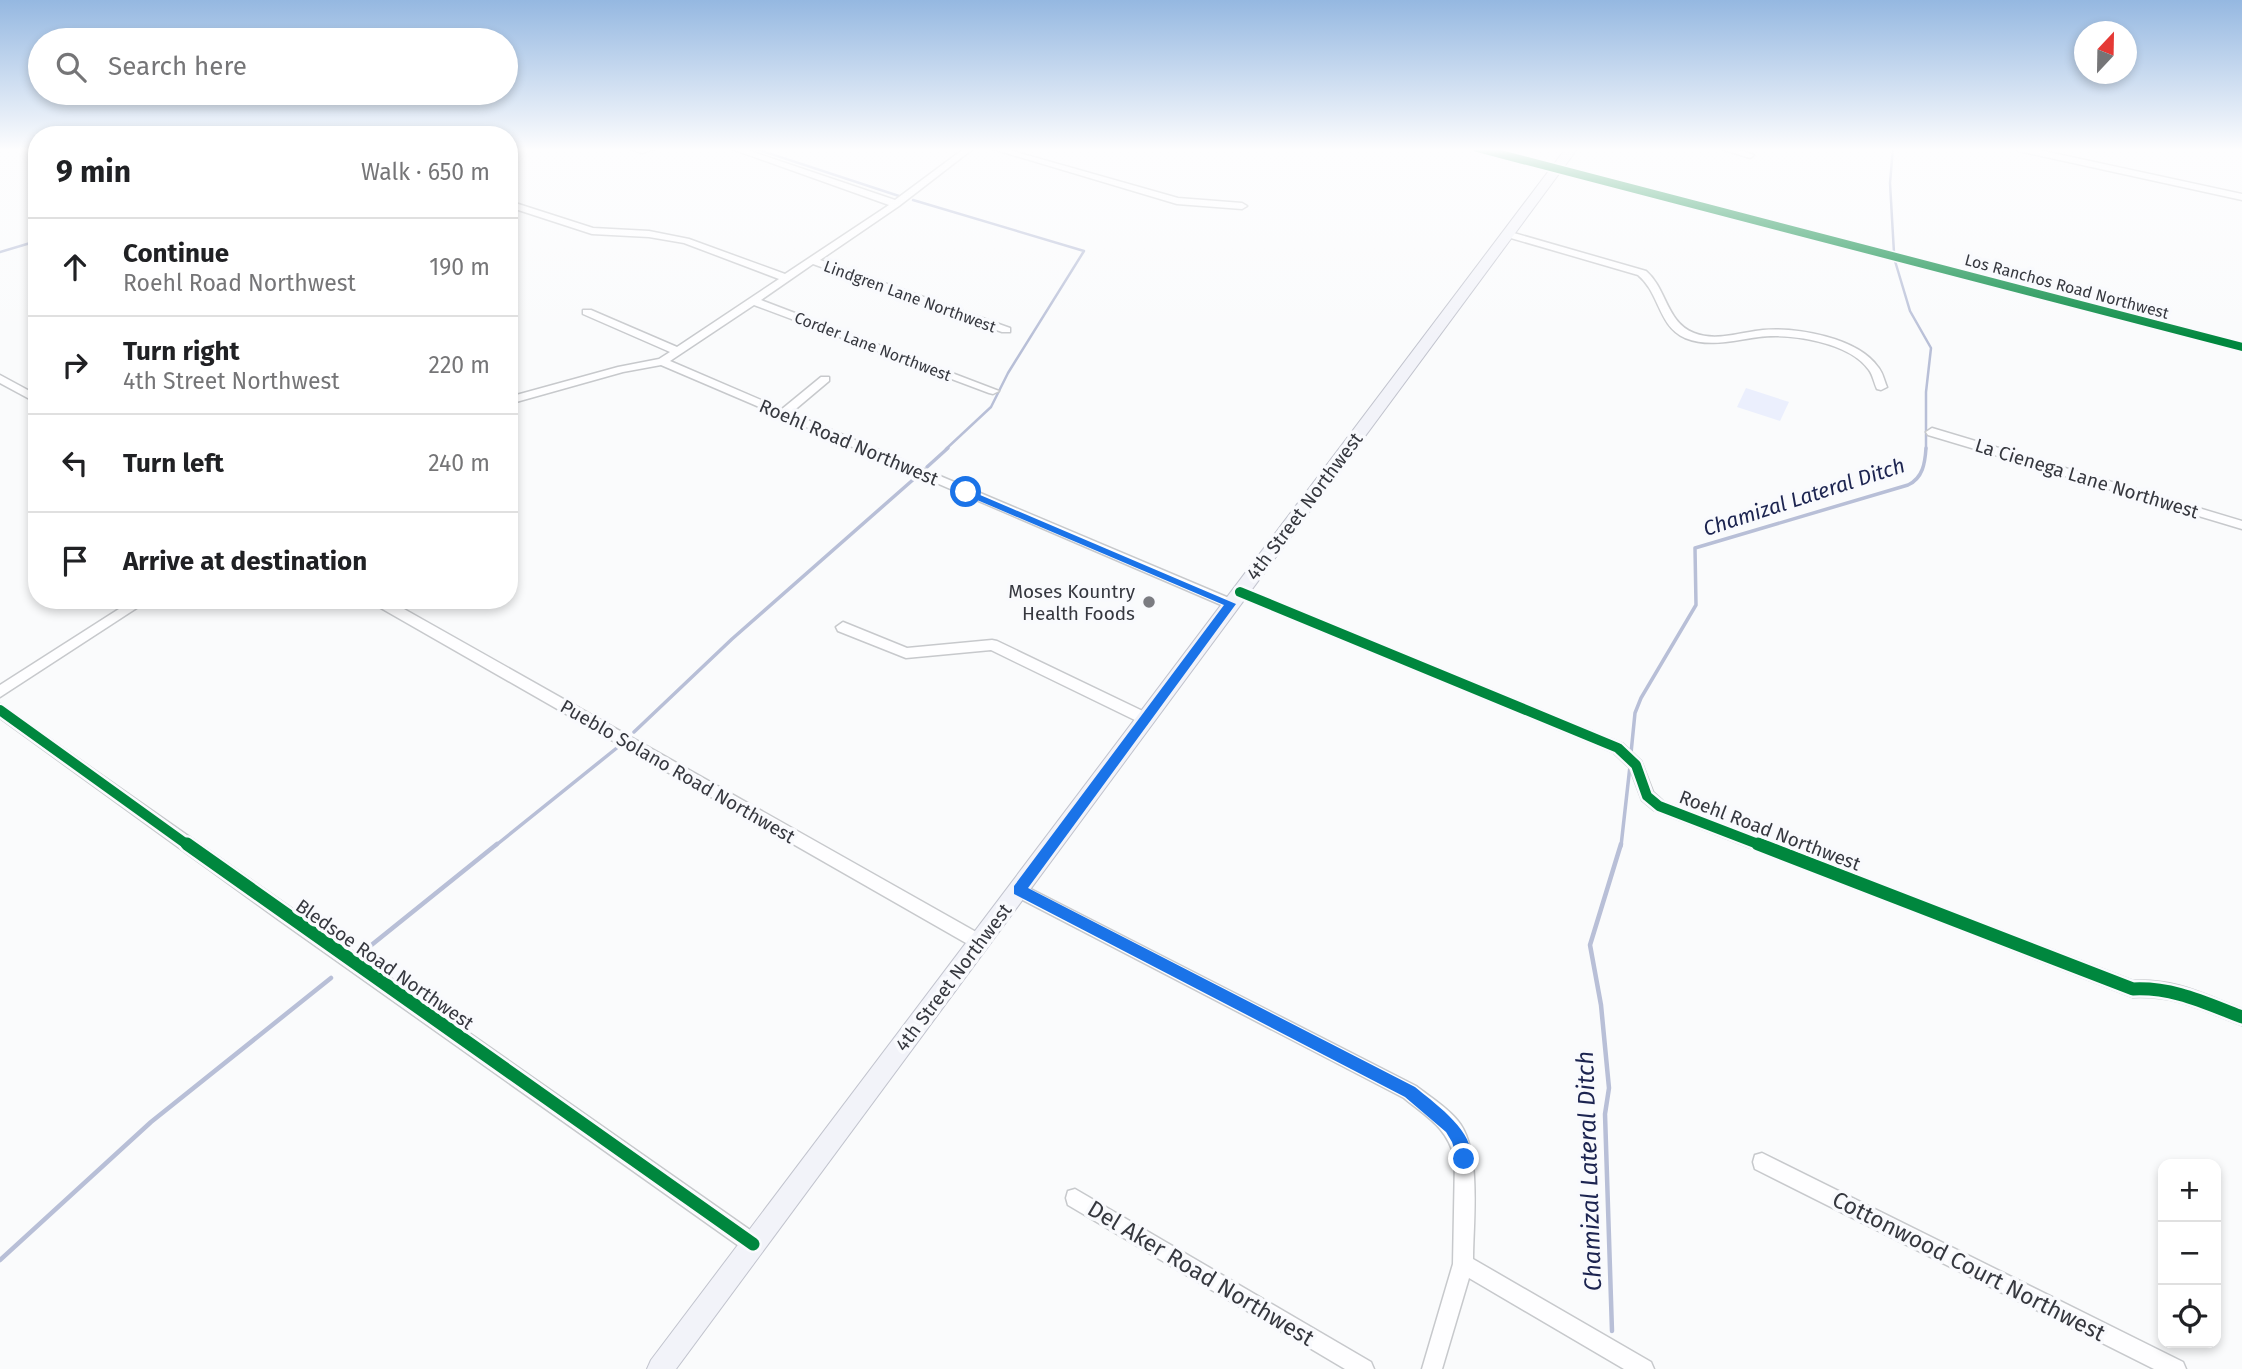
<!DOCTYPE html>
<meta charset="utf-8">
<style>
:root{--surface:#fff;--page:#f6f6f6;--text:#202124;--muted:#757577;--line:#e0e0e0}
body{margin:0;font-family:"Fira Sans",sans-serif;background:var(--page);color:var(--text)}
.controls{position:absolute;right:21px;bottom:21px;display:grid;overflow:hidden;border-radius:14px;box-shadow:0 4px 10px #0003}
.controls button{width:63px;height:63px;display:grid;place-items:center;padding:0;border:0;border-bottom:2px solid var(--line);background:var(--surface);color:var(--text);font:35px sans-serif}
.compass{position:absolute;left:2074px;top:21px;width:63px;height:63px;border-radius:50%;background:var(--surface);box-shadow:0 4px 10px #0003;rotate:22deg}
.stop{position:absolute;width:21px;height:21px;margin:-16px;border:5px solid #1a73e8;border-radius:50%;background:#fff}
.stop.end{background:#1a73e8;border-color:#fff;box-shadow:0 2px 7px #0008}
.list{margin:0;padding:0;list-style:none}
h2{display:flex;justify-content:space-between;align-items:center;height:91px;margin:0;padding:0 28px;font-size:30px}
h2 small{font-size:23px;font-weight:400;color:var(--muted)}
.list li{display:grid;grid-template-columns:46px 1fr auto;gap:21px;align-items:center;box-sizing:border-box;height:98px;padding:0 28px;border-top:2px solid var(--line)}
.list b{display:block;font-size:26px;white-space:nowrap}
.list p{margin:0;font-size:23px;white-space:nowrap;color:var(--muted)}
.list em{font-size:23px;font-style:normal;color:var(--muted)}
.icon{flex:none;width:38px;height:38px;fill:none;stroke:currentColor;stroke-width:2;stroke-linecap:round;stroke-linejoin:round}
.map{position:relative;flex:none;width:2242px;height:1369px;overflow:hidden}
.search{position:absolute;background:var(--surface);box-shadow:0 4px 10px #0003;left:28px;top:28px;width:490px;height:77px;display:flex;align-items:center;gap:18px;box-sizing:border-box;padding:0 24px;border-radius:38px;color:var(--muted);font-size:26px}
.panel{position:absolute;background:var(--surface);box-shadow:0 4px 10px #0003;left:28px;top:126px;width:490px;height:483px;border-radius:28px}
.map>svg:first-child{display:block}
</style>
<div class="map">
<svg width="2242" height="1369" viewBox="0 0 2242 1369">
<rect width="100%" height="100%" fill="#fafbfc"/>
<!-- green -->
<polygon fill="#ebeffd" points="1746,388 1789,402 1780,421 1737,407"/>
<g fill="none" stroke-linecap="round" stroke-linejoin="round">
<!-- stream-far2 -->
<g stroke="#b8bfd7" stroke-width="2.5">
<polyline points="753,148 899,196"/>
<polyline points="1893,148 1890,183 1894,253"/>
<polyline points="913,200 1084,251 1008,373 991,407 946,449"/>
<polyline points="0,252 37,241"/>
<polyline points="1895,261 1910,311 1931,348 1926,392 1926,449"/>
</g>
<!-- stream-far1 -->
<g stroke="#b8bfd7" stroke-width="3.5">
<polyline points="927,467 948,448"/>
<polyline points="634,732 732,639 915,478"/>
<path d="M 1631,753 L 1635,713 L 1641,698 L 1696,605 L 1695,548 L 1908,485 C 1923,478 1925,463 1926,448"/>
<polyline points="495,846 618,747"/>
<polyline points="1621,846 1630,766"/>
</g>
<!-- stream -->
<g stroke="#b8bfd7" stroke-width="4.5">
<polyline points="364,951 497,844"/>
<polyline points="0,1260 151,1122 331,978"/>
<polyline points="1612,1331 1605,1114 1609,1088 1601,1005 1590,945 1621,844"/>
</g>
<!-- minor casing -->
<g stroke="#c7c9cc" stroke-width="3">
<g id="minor">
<polygon points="627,148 657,148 642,153"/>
<polygon points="729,148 741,148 895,200 965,148 974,148 899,206 820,260 1010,328 1010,332 1002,332 813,264 761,300 999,391 993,394 989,393 754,305 670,361 782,409 821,377 829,377 829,381 791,413 1236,601 1238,604 1236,607 1226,607 661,365 623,372 509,404 509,397 618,367 659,359 670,352 583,314 583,310 591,310 677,347 779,279 684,243 649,237 592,234 509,207 509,201 593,228 649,231 689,239 785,274 889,205"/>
<polygon points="989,148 1002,148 1178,198 1242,203 1247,206 1242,209 1177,204"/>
<polygon points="1473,148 1487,148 2242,344 2242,350"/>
<polygon points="1718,148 1732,148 1754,155 1750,158"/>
<polygon points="2014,148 2030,148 2242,194 2242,200 2018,151"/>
<path d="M 1507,231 L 1646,271 C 1667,289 1666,322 1694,333 C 1716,342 1741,332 1763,330 C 1797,327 1858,338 1878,367 C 1883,373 1884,380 1887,387 L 1881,390 L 1877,389 C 1874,383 1873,375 1869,370 C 1850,342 1790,333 1759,337 C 1734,340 1710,348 1685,338 C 1658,326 1660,293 1638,275 L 1504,236 L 1502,234 Z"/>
<polygon points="0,375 37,395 37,403 0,383"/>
<polygon points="1932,428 2242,521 2242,529 1928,435 1926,432"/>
<path d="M 1240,587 L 1623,744 L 1641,761 L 1653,792 L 1664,802 L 2133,981 C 2176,979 2202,994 2242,1009 L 2242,1025 C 2202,1010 2177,995 2133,997 L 1654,810 L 1642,800 L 1630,768 L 1613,752 L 1235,595 L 1233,592 Z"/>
<polygon points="133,600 149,600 0,697 0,685"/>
<polygon points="371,600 388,600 985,937 987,942 985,947 979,949 973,947 372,603"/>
<polygon points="843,622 907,648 992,640 997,641 1151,715 1153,719 1151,723 1141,723 991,650 906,658 838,631 836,627"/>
<polygon points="0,704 760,1237 763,1244 760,1251 753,1254 746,1251 279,920 0,718"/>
<path d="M 1019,883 L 1416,1086 C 1430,1097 1447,1107 1458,1121 C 1482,1150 1473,1222 1473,1259 L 1651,1362 L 1654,1369 L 1624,1369 L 1469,1278 L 1442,1369 L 1422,1369 L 1453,1264 L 1455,1159 C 1447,1127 1428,1118 1404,1098 L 1013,895 L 1011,890 L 1013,885 Z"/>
<polygon points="1762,1153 2183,1362 2186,1369 2154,1369 1755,1169 1753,1162 1755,1155"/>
<polygon points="1075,1189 1371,1362 1374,1369 1345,1369 1068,1205 1066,1198 1068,1191"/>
</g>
</g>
<!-- major casing -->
<g stroke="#c1c3cd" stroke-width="2">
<polygon id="major" points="1566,148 1578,148 676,1369 647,1369 651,1360"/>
</g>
<!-- minor -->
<use href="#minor" fill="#fefeff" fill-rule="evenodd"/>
<!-- major -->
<use href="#major" fill="#f2f3f9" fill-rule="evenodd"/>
<!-- cycleway-far2 casing -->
<g stroke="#f9fafd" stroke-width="11">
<polyline id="cycleway-far2" points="1477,148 2242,347"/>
</g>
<!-- cycleway-far1 casing -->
<g stroke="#f9fafd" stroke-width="15">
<g id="cycleway-far1">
<polyline points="1240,592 1618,748 1636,765 1647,796 1659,806 1763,846"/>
<polyline points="0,710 189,846"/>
</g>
</g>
<!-- cycleway casing -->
<g stroke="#f9fafd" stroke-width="18">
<g id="cycleway">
<polyline points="187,844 753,1244"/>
<path d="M 1758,844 L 2133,989 C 2173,987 2205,1003 2242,1017"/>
</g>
</g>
<!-- cycleway-far2 -->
<use href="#cycleway-far2" stroke="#00873e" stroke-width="8"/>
<!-- cycleway-far1 -->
<use href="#cycleway-far1" stroke="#00873e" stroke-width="10"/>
<!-- cycleway -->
<use href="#cycleway" stroke="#00873e" stroke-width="13"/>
</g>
<!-- sky -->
<linearGradient id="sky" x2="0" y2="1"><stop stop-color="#95b8e1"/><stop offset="0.44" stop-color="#fdfdfe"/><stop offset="1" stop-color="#fdfdfe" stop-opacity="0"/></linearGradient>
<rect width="2242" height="340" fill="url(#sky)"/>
<!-- route -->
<path fill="#1a73e8" d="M 966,489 L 1236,604 L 1028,888 L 1415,1087 C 1434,1103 1481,1135 1469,1164 L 1464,1166 L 1459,1164 L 1452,1142 L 1446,1132 L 1405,1097 L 1014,894 L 1014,886 L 1224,605 L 963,494 L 963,490 Z"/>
<!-- markers -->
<circle fill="#7b7c81" stroke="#f9fafd" stroke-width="2.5" cx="1149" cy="602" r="7"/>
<g text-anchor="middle" stroke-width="7" stroke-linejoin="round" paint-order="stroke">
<!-- far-street labels -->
<g font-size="16" fill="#36383f" stroke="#f9fafd">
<text transform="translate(2067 286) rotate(15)" y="6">Los Ranchos Road Northwest</text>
<text transform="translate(910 296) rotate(20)" y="6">Lindgren Lane Northwest</text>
<text transform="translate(873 346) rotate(21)" y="6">Corder Lane Northwest</text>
</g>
<!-- street labels -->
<g font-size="19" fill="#36383f" stroke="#f9fafd">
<text transform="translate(849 442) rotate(23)" y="7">Roehl Road Northwest</text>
<text transform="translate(2087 478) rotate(17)" y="7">La Cienega Lane Northwest</text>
<text transform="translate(1304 506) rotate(-53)" y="7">4th Street Northwest</text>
<text transform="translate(678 771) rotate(30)" y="7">Pueblo Solano Road Northwest</text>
<text transform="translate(1770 830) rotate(21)" y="7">Roehl Road Northwest</text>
<text transform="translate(385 964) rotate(35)" y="7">Bledsoe Road Northwest</text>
<text transform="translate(953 977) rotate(-53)" y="7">4th Street Northwest</text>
</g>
<!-- poi labels -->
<g font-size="19" fill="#36383f" stroke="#f9fafd" text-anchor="end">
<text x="1135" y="598">Moses Kountry<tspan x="1135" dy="22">Health Foods</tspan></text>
</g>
<!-- water labels -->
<g font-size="21" font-style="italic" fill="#1c2450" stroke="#f9fafd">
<text transform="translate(1804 497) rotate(-18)" y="7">Chamizal Lateral Ditch</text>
</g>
<!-- near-street labels -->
<g font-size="23" fill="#36383f" stroke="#f9fafd">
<text transform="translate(1969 1266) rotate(27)" y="8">Cottonwood Court Northwest</text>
<text transform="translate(1201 1273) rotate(31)" y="8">Del Aker Road Northwest</text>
</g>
<!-- near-water labels -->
<g font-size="24" font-style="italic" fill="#1c2450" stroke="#f9fafd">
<text transform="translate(1589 1171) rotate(-92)" y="8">Chamizal Lateral Ditch</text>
</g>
</g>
</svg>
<div class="controls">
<button>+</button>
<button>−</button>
<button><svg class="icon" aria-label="locate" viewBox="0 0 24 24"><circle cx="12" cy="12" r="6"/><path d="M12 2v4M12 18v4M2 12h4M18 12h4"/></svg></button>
</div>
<svg class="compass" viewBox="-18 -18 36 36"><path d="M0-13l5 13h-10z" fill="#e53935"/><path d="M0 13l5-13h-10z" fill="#757577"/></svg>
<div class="stop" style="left:966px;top:492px"></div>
<div class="stop end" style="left:1464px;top:1159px"></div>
<div class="search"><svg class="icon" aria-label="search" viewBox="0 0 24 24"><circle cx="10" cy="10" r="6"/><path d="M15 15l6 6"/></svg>Search here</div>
<section class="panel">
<h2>9 min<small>Walk · 650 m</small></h2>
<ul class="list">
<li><svg class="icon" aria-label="ahead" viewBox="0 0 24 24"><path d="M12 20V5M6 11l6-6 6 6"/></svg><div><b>Continue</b><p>Roehl Road Northwest</p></div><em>190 m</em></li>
<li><svg class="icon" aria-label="right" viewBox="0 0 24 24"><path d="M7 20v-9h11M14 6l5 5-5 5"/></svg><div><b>Turn right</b><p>4th Street Northwest</p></div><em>220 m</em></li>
<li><svg class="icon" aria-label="left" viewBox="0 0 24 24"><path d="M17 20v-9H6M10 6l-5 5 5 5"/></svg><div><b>Turn left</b></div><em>240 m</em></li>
<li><svg class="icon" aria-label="arrive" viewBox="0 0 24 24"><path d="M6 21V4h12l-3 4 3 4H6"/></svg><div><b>Arrive at destination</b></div></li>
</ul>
</section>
</div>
